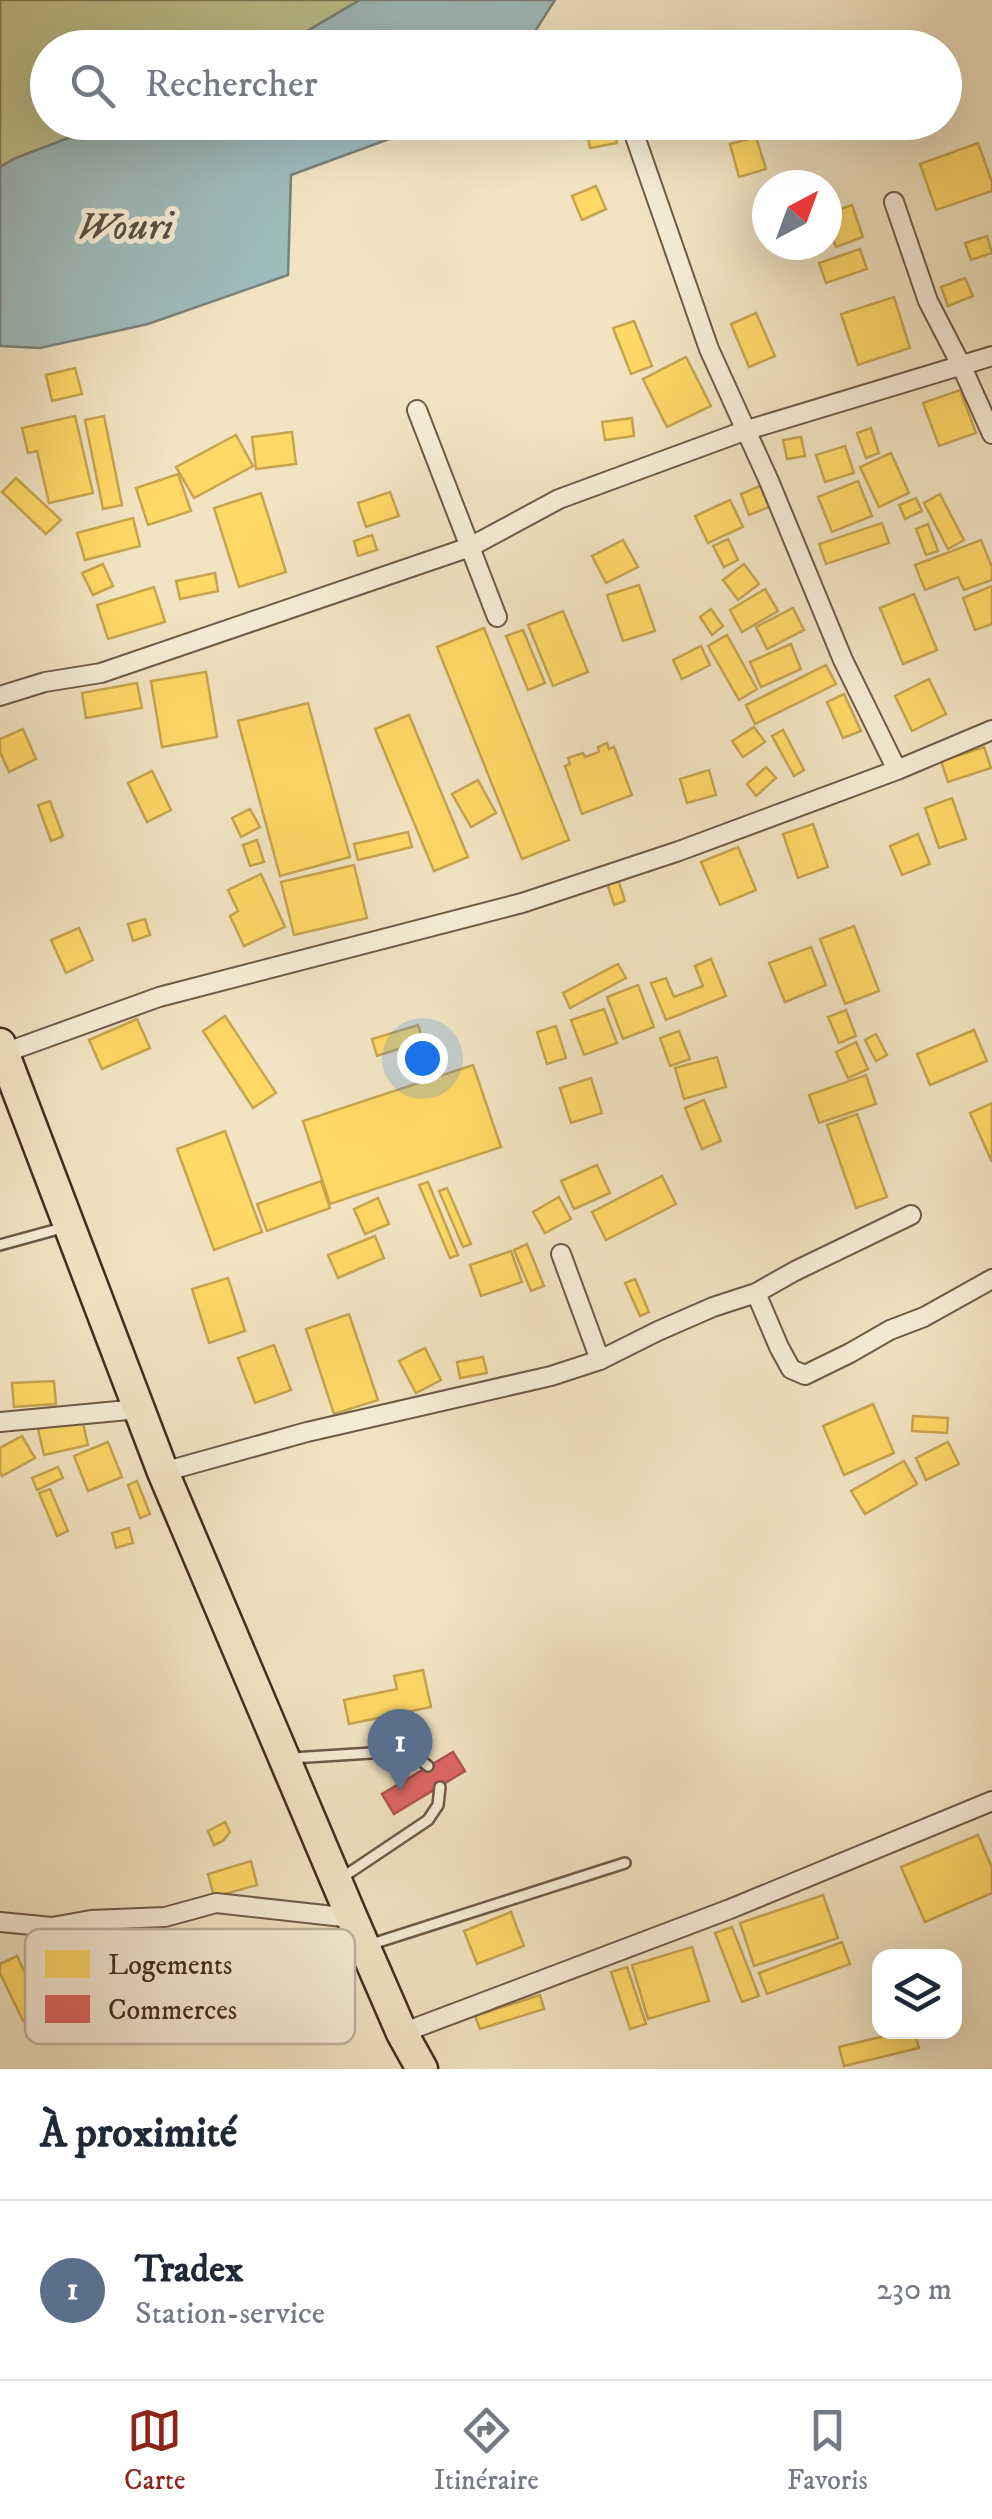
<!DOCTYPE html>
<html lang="fr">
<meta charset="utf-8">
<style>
:root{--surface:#fff;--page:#f6f6f7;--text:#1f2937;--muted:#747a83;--line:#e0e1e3;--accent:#8f2418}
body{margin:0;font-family:"IM FELL DW Pica",serif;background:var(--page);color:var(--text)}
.controls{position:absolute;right:30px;bottom:30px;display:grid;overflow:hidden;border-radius:20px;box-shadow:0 10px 40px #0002}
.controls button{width:90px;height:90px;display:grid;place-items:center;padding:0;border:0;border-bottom:2px solid var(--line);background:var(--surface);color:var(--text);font:50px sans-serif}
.compass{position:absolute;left:752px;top:170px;width:90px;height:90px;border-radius:50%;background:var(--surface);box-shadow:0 10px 40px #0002;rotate:41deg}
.you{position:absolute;left:422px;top:1058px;width:35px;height:35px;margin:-25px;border:8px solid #fff;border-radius:50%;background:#1a73e8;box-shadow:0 0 0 15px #1a73e833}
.badge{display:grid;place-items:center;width:65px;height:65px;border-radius:50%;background:var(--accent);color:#fff;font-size:32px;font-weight:700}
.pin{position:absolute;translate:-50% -82px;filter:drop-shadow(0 2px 5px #0008)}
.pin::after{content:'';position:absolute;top:52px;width:35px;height:30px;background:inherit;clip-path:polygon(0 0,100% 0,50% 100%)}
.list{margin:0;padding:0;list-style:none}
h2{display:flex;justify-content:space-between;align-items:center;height:130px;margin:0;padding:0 40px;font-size:42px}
h2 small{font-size:32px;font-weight:400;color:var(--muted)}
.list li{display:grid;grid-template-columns:65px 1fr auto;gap:30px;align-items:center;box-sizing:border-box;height:180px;padding:0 40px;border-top:2px solid var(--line)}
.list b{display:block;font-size:38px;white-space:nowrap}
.list p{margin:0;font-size:32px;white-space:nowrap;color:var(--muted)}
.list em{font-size:32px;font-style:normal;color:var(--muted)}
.icon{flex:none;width:55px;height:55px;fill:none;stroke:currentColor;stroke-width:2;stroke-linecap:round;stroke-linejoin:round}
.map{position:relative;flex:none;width:992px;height:2069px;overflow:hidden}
.search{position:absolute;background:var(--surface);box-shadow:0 10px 40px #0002;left:30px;right:30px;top:30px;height:110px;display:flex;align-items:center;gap:25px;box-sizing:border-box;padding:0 35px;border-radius:55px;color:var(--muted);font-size:38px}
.sheet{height:310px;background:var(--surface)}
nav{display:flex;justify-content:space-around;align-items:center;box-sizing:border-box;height:140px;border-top:2px solid var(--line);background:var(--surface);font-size:28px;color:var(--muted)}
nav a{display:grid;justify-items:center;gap:5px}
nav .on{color:var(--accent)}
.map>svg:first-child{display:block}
</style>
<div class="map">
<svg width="992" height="2069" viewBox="0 0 992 2069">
<rect width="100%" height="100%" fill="#f2e4c2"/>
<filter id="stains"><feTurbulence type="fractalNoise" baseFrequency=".002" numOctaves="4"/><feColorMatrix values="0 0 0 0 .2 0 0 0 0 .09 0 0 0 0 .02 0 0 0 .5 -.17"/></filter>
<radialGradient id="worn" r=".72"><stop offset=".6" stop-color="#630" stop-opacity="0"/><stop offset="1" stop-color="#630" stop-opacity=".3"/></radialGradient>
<!-- green -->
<polygon fill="#c0c28f" stroke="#827756" stroke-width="2.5" points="0,0 360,0 280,47 48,48 48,122 110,123 16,158 0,167"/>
<!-- water -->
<g fill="#9fbcbd" stroke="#7a827d" stroke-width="2.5">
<polygon points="360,0 555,0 525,47 280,47"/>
<polygon points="110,122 433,122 433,123 291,175 288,275 148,324 40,348 0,346 0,167 16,158"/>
</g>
<!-- homes -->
<g fill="#ffd966" stroke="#c7a550" stroke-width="2.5">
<polygon points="585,122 613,122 617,143 590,148"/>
<polygon points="756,137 766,169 739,177 730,144"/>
<polygon points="978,143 992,182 992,191 936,210 920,164"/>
<polygon points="596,186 606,209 582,220 572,196"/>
<polygon points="852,205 863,237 836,247 827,223 827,214"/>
<polygon points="987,236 992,253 971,260 965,243"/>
<polygon points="860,249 867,269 826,283 819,263"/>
<polygon points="965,278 973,296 948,306 941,287"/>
<polygon points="894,297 910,348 858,365 841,314"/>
<polygon points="756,313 775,356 749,367 731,324"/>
<polygon points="634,321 652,366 631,374 613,328"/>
<polygon points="686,357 711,406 667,427 643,379"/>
<polygon points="75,368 82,394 52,401 46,375"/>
<polygon points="960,390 976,433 939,446 923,403"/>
<polygon points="75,416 93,493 49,503 37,451 28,453 22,428"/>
<polygon points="104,416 122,505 103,509 85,420"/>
<polygon points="632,418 634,436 605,440 602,422"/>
<polygon points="871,428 879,453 866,458 857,433"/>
<polygon points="292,432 296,464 256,469 252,437"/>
<polygon points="236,435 253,466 194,498 176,467"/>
<polygon points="801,437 805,456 787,459 783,440"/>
<polygon points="845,446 854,473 825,482 816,455"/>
<polygon points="891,453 909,493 879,507 860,467"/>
<polygon points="178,474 191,511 148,525 136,488"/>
<polygon points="16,478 61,520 46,534 2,492"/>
<polygon points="858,481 872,516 832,532 818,497"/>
<polygon points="760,486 769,507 749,515 741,494"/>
<polygon points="390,492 399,516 366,527 358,503"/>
<polygon points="261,493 286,572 239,587 214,508"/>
<polygon points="940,494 964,540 948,549 924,503"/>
<polygon points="916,498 922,511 905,519 899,505"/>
<polygon points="730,500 743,527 708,543 695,516"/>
<polygon points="133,518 140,546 85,560 77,533"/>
<polygon points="882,523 889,543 826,564 819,544"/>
<polygon points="928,524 938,551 926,555 916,529"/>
<polygon points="372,535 377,550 358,556 354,541"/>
<polygon points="728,539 738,560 724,567 713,546"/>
<polygon points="623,540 638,567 606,583 592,556"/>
<polygon points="981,540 992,567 992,580 964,590 958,577 925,590 915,565"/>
<polygon points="103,564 113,586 93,595 82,573"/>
<polygon points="744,564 759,584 738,600 723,580"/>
<polygon points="215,573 218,591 180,599 176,581"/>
<polygon points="639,585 655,631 623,641 607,595"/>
<polygon points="992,586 992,624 975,630 963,598"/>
<polygon points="154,587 165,622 108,639 97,605"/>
<polygon points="765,589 778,611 742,632 730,610"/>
<polygon points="914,594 937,650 903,664 880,608"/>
<polygon points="793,608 804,630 767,649 756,627"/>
<polygon points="711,609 723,626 712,635 700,617"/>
<polygon points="563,611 588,672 553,686 528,625"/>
<polygon points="484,628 569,840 522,859 437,647"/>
<polygon points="523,630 545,683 528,690 506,636"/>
<polygon points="727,635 757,689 739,700 708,646"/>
<polygon points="791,644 801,669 761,687 750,662"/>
<polygon points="701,646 710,665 682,679 673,660"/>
<polygon points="826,665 836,684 755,724 746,705"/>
<polygon points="206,672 217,737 162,747 151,681"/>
<polygon points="929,679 946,714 912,731 895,696"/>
<polygon points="137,683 142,708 86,718 82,693"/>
<polygon points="844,694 861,731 843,738 827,702"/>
<polygon points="308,703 350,857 280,876 238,721"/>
<polygon points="409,715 468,857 434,871 375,729"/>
<polygon points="754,727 765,742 743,757 732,741"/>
<polygon points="23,729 36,759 9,772 0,752 0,739"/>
<polygon points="783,730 804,770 794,776 772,736"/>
<polygon points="607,743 609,749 614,747 632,795 582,814 565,766 570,764 568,758 583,753 585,757 599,752 598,747"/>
<polygon points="984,747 991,768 948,782 941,761"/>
<polygon points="766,767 776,778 756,796 747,784"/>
<polygon points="709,770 716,795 687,803 680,779"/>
<polygon points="152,771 171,810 147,822 128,783"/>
<polygon points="478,780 496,813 471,827 452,794"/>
<polygon points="952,798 966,839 939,848 925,808"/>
<polygon points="50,801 63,836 51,841 38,805"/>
<polygon points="250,809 260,827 241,837 232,818"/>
<polygon points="813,824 828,867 798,878 783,834"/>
<polygon points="408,832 412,847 358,860 354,844"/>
<polygon points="918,834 930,864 902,875 890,846"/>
<polygon points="257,840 264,862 250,866 243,845"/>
<polygon points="738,847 756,890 720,905 701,862"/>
<polygon points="354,865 367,918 294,935 281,882"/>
<polygon points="261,874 285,927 244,946 230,916 238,911 228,890"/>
<polygon points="618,879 625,901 614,905 607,883"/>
<polygon points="145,919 150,935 133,941 128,924"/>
<polygon points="854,926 879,991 845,1004 820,939"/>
<polygon points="79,928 93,960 66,973 51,940"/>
<polygon points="811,947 826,985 785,1002 769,963"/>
<polygon points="711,959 726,996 666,1020 651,983 666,978 674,997 703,986 695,966"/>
<polygon points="618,964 626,978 570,1008 563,993"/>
<polygon points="638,985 654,1027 623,1039 607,997"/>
<polygon points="604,1009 617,1043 584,1055 571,1020"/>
<polygon points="846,1010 856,1036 839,1043 828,1017"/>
<polygon points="225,1016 276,1093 253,1108 203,1031"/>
<polygon points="137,1019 150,1048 102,1069 89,1040"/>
<polygon points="418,1025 423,1041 377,1056 372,1039"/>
<polygon points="556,1026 566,1058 547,1064 537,1032"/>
<polygon points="974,1030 987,1061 930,1085 917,1054"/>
<polygon points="679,1031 690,1059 670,1066 660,1038"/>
<polygon points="876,1034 887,1055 876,1061 865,1040"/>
<polygon points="856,1042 868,1069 848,1078 836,1052"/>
<polygon points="717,1057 726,1087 684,1099 675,1068"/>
<polygon points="473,1065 501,1147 330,1204 303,1121"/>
<polygon points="866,1075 876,1104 819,1123 809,1095"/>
<polygon points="591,1078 602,1113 571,1123 560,1088"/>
<polygon points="704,1100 721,1141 702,1149 685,1108"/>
<polygon points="992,1103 992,1162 970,1113"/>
<polygon points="857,1114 887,1197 856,1208 827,1125"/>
<polygon points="225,1131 262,1232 214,1250 177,1149"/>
<polygon points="597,1165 610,1193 574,1209 561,1181"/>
<polygon points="662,1176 676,1204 606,1240 592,1212"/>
<polygon points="321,1181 330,1208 267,1231 257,1204"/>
<polygon points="428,1182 458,1255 450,1258 419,1185"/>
<polygon points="447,1188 471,1244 463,1247 439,1191"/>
<polygon points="559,1197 571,1219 545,1233 533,1212"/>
<polygon points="378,1198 389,1224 365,1234 354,1209"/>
<polygon points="375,1236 384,1258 338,1278 328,1255"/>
<polygon points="527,1244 544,1286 531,1291 514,1250"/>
<polygon points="511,1251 522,1282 481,1296 470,1265"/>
<polygon points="228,1278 245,1331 209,1343 192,1289"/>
<polygon points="635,1279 649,1312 640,1316 625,1283"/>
<polygon points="349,1314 378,1400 334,1414 306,1329"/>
<polygon points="274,1345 291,1390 255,1403 238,1358"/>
<polygon points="425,1348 441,1380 416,1393 399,1361"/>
<polygon points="483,1357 487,1373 460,1378 457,1362"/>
<polygon points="54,1381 56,1404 14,1407 12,1383"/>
<polygon points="873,1404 894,1453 844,1475 823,1426"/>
<polygon points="913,1416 948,1418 947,1433 912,1431"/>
<polygon points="82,1419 88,1445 44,1455 38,1429"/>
<polygon points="22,1436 35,1458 2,1476 0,1472 0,1448"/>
<polygon points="108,1442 122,1477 88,1491 74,1456"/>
<polygon points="948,1442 959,1464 926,1480 916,1458"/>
<polygon points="904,1461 917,1484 865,1514 851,1491"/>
<polygon points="58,1467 63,1478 37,1490 32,1478"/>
<polygon points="137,1481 150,1514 140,1518 128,1485"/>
<polygon points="50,1489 68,1531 57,1536 39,1493"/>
<polygon points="129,1528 133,1543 116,1548 112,1533"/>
<polygon points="423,1670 431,1707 349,1724 344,1700 397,1689 394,1676"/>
<polygon points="225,1822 230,1832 223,1841 214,1845 208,1831"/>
<polygon points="978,1835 992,1868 992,1893 925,1922 901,1867"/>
<polygon points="251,1861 257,1885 214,1897 208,1874"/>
<polygon points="823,1895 838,1938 754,1966 740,1923"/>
<polygon points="511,1912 524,1946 477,1964 464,1931"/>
<polygon points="732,1927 759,1996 742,2002 715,1933"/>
<polygon points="842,1942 850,1964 767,1994 759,1973"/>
<polygon points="692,1947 709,2001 648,2019 632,1965"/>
<polygon points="17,1956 44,2012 23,2021 0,1973 0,1964"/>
<polygon points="627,1967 646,2024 630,2029 611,1972"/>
<polygon points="540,1995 544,2009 480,2029 475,2016"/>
<polygon points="901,2032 914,2032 919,2048 844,2066 839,2047"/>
</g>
<!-- shops -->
<polygon fill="#e06666" stroke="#b15550" stroke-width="2.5" points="453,1752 465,1771 394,1814 382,1794"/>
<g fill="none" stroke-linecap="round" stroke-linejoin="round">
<!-- service casing -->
<g stroke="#6f5a47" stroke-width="14">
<g id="service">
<polyline points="0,1245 62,1228"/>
<polyline points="292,1758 403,1751 414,1755 428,1766"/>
<polyline points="340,1879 428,1820 438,1805 440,1787"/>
<polyline points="372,1944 625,1863"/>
</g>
</g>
<!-- minor casing -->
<g stroke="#6f5a47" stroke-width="22">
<g id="minor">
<polyline points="630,122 709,349 769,481 843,660 897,770"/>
<polyline points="894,202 928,301 962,367 992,434"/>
<polyline points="417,410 497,617"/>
<polyline points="0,696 45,682 101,673 470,547 559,499 744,431 992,356"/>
<polyline points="4,1053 159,997 522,903 679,851 897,770 992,730"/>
<polyline points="561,1254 600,1360"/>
<polyline points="756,1293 779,1347 791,1369 805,1375 850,1353 890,1330 924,1317 992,1279"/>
<polyline points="0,1422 139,1409"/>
<polyline points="163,1472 307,1432 551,1376 600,1360 658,1331 713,1307 756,1293 795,1271 911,1215"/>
<polyline points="0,1922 52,1927 91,1920 165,1917 216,1903 352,1918"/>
<polyline points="402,2033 730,1909 992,1801"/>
</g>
</g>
<!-- trunk casing -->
<g stroke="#432c1e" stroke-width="35">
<polyline id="trunk" points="0,1044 163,1472 352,1918 402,2033 422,2069"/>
</g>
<!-- service -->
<use href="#service" stroke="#f7edd7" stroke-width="9"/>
<!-- minor -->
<use href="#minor" stroke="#f7edd7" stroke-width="18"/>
<!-- trunk -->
<use href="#trunk" stroke="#f2e4c2" stroke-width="30"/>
</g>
<g text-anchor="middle" stroke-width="10" stroke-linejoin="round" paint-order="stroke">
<!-- water labels -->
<g font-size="40" font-style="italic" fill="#5a5046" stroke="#f7edd7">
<text x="125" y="239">Wouri</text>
</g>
</g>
<!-- legend -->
<rect x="25" y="1929" width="330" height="115" rx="15" fill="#f7edd7" stroke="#c1b3a0" stroke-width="2.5"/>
<rect x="45" y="1950" width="45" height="28" fill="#ffd966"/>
<rect x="45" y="1995" width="45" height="28" fill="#e06666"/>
<g font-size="28" fill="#432c1e">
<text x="108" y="1974">Logements</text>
<text x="108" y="2019">Commerces</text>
</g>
<rect width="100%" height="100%" filter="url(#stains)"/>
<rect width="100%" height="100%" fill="url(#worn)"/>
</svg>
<div class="controls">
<button><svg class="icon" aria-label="layers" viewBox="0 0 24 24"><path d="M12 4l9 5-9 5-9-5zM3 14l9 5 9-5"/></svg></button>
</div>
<svg class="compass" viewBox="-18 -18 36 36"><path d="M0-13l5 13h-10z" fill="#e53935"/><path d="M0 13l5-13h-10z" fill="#747a83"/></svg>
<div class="you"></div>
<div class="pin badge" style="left:400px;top:1791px;background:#5c6f8a">1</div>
<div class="search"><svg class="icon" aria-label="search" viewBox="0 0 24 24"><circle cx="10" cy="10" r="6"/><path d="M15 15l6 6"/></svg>Rechercher</div>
</div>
<section class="sheet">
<h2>À proximité<small></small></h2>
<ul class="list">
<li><span class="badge" style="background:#5c6f8a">1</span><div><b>Tradex</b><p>Station-service</p></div><em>230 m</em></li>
</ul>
</section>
<nav>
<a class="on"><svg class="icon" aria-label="map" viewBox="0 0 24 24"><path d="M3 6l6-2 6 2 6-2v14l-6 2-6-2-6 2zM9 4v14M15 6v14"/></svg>Carte</a>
<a><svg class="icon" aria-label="directions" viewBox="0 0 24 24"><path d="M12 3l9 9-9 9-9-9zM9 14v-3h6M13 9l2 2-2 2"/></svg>Itinéraire</a>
<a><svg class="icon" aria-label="saved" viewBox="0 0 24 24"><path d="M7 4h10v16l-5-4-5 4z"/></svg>Favoris</a>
</nav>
